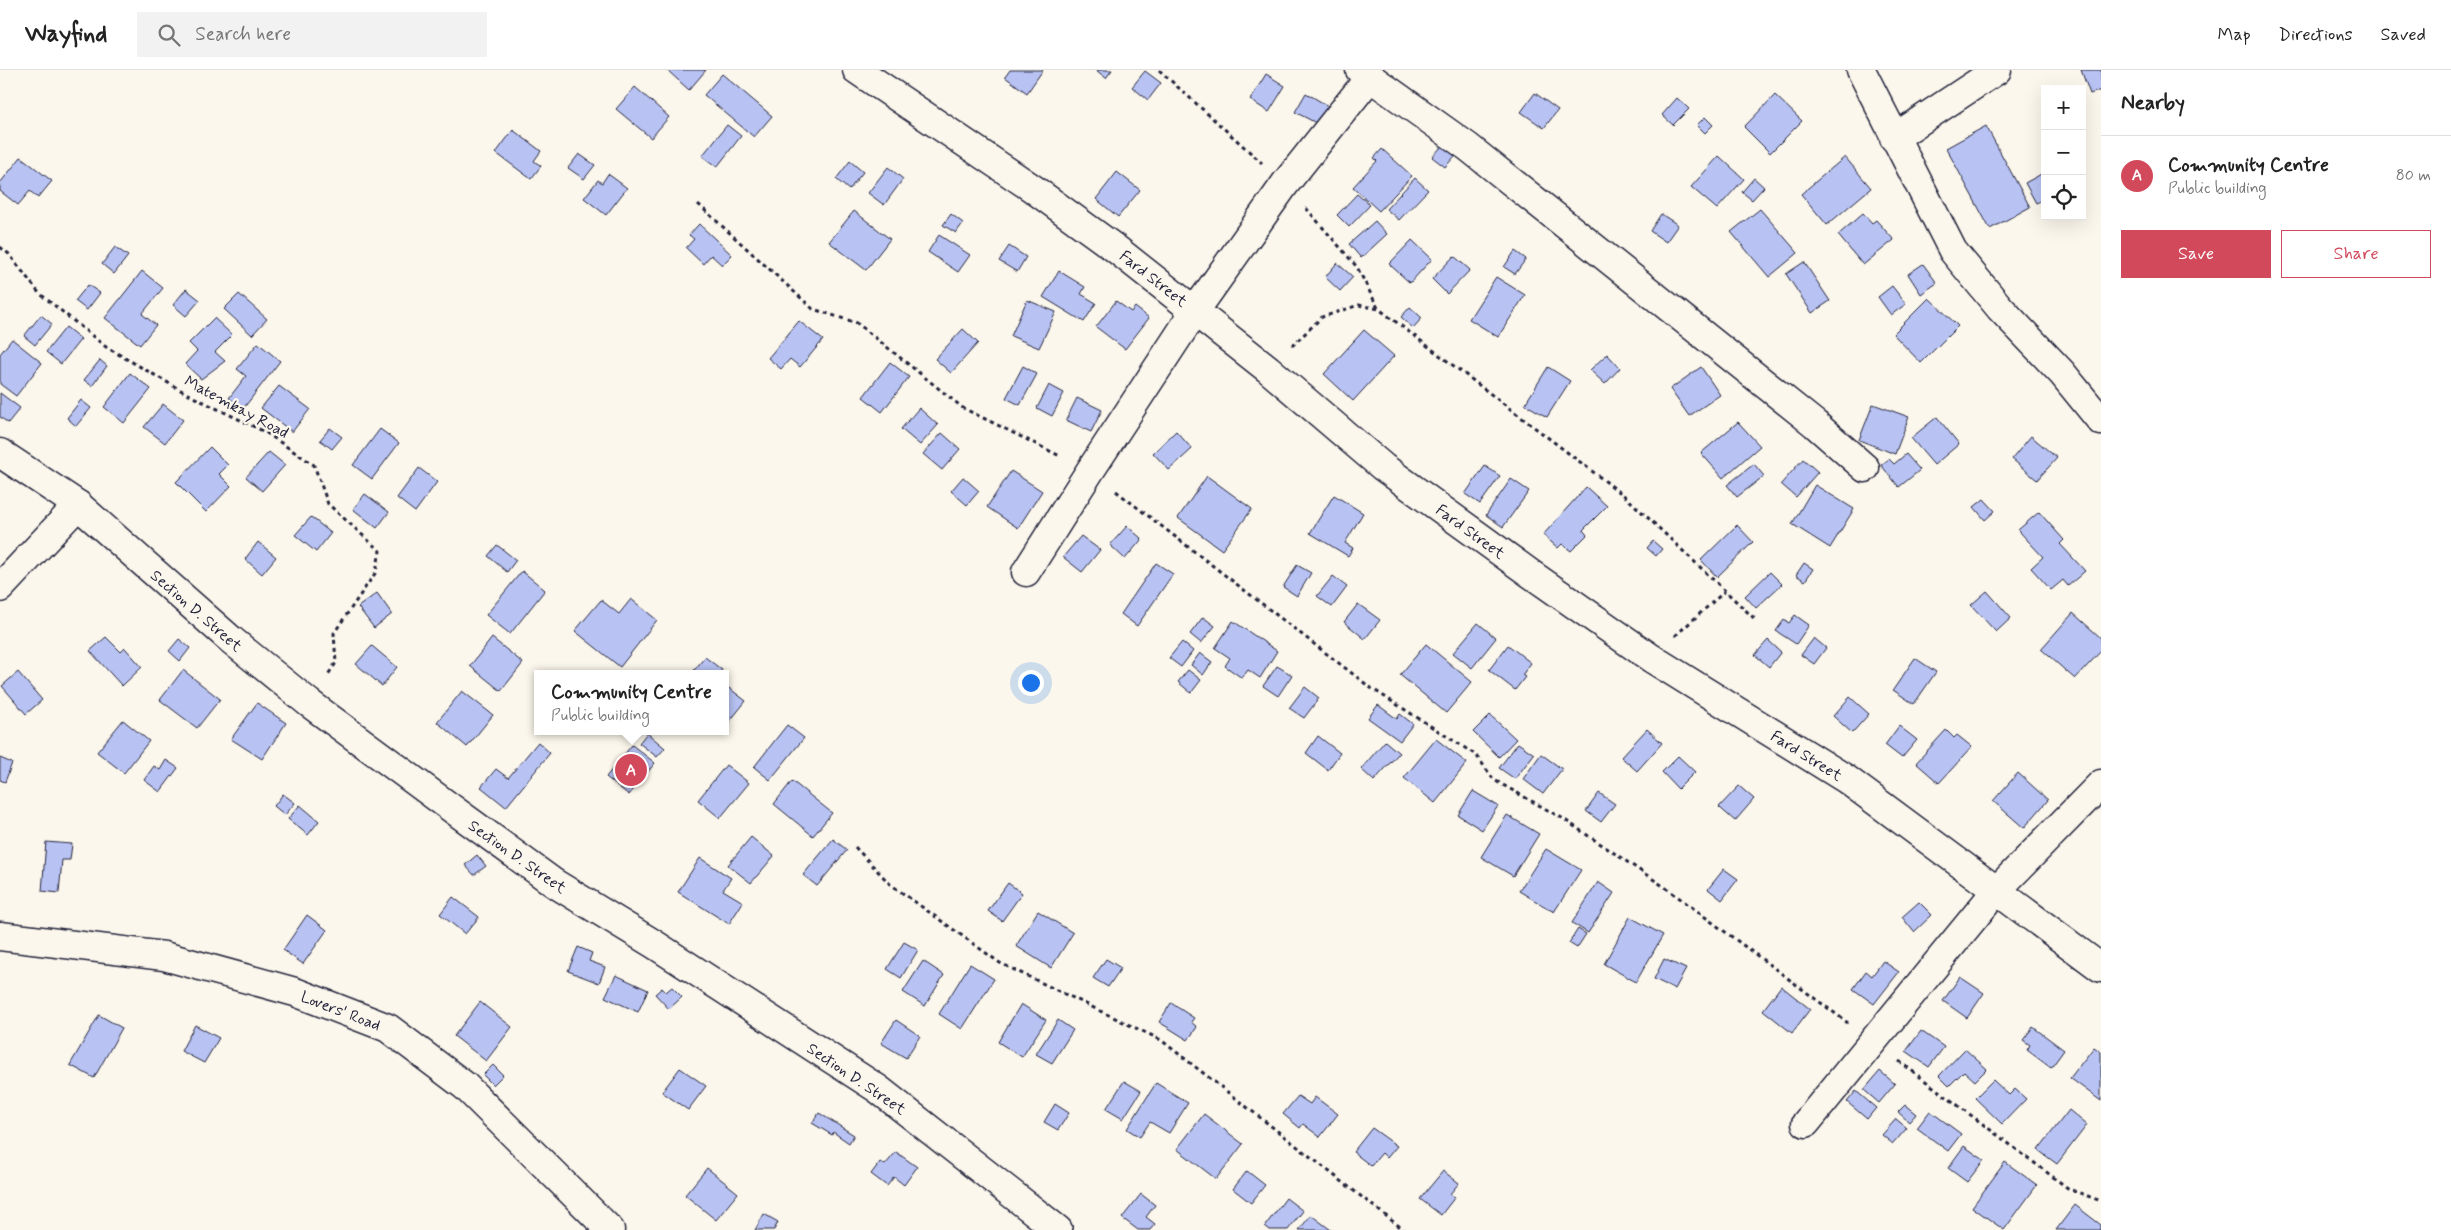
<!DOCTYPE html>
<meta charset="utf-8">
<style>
:root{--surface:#fff;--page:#f2f2f2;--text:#222;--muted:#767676;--line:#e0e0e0;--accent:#d1495b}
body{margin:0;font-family:Mynerve,sans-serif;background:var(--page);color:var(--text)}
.controls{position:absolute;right:15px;top:15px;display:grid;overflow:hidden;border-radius:0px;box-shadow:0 5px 20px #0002}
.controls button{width:45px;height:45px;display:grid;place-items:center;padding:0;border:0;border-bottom:1px solid var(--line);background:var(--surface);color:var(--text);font:25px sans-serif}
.you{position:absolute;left:1030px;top:612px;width:18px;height:18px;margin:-12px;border:4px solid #fff;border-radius:50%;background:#1a73e8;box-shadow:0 0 0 8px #1a73e833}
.badge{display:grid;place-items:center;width:32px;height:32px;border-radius:50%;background:var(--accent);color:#fff;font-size:16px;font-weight:700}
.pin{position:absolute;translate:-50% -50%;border:2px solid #fff;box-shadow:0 1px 5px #0006}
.popup{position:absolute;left:534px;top:600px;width:195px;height:65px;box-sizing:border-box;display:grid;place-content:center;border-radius:0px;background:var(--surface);filter:drop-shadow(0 1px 4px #0005);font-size:16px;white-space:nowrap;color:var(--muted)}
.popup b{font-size:19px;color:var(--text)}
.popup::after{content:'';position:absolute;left:50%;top:100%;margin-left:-10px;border:10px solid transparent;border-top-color:var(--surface)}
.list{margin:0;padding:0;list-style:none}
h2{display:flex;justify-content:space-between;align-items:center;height:65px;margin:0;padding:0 20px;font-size:21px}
h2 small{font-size:16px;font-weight:400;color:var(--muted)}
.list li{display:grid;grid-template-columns:32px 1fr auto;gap:15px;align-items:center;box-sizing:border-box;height:80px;padding:0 20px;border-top:1px solid var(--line)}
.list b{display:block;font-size:19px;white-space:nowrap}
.list p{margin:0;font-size:16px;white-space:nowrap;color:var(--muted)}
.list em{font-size:16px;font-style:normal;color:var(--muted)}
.actions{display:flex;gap:10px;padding:15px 20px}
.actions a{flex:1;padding:11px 0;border:1px solid var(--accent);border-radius:0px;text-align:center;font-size:18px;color:var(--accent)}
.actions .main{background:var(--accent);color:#fff}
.icon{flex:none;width:28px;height:28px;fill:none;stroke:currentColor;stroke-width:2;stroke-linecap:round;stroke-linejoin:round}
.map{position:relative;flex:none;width:2101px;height:1160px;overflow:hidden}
header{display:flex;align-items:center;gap:30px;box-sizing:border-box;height:70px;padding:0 25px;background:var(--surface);border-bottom:1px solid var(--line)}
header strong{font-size:24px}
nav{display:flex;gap:28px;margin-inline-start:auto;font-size:18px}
.search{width:350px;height:45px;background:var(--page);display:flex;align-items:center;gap:12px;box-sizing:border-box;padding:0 18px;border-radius:0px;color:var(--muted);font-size:19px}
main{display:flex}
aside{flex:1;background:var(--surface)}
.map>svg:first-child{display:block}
</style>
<header>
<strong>Wayfind</strong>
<div class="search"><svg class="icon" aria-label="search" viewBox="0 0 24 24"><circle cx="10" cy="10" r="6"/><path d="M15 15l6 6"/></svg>Search here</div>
<nav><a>Map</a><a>Directions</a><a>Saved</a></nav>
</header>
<main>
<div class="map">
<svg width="2101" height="1160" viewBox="0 0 2101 1160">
<rect width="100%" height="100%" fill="#fbf7ec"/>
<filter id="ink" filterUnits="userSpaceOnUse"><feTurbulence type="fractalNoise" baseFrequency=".02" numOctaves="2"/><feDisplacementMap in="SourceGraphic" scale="10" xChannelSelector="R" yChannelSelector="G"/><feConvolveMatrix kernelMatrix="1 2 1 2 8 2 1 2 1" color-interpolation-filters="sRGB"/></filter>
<g filter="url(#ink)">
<!-- building -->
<g fill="#b8c3f4" stroke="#22223b">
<polygon points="667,0 706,0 689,20"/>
<polygon points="1010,0 1043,0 1027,23 1005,7"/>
<polygon points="1096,0 1112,0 1106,8"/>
<polygon points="2081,0 2101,0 2101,20 2090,24"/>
<polygon points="1145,1 1161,13 1148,30 1132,17"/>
<polygon points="722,4 772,46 754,67 704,25"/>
<polygon points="1266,4 1285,16 1269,42 1250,30"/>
<polygon points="635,17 669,47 651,68 616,39"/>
<polygon points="1306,23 1328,36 1318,54 1295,42"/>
<polygon points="1535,23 1558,40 1544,58 1521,42"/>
<polygon points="1775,25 1802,51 1770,83 1744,57"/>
<polygon points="1677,28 1689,39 1673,55 1662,45"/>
<polygon points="1705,47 1713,55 1705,63 1697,55"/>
<polygon points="727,55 741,66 717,97 702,86"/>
<polygon points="1986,56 2030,137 1990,159 1946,78"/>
<polygon points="513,60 541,81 534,91 541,96 531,109 496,83"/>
<polygon points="1444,74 1456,85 1445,97 1432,87"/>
<polygon points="1382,79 1412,106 1379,141 1353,117 1377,91 1374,88"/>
<polygon points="579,84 595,95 584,109 568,98"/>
<polygon points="1719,86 1744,109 1717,139 1691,117"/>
<polygon points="21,87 52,111 38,128 30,121 18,135 0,121 0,113"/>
<polygon points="1845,87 1871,118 1827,155 1801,124"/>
<polygon points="850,91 863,102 849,120 836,109"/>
<polygon points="888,97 903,109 884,135 868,123"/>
<polygon points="1117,102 1140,120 1118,147 1096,129"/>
<polygon points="2045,102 2045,129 2036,133 2025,113"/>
<polygon points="608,104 627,118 606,145 584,128 598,110 602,113"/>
<polygon points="1415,108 1428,120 1399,150 1386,139"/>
<polygon points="1754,108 1764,117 1752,130 1742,122"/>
<polygon points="1357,124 1370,135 1349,157 1337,145"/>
<polygon points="1760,139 1798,183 1769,207 1731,162"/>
<polygon points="854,141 890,169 866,200 829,172"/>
<polygon points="1863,143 1872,153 1876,150 1894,170 1863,195 1838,165"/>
<polygon points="951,144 963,153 956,163 943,155"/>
<polygon points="1661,144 1678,155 1666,172 1650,161"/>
<polygon points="1375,151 1387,164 1361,188 1349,174"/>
<polygon points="699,154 732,185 722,195 711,185 703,194 686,178 694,169 689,165"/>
<polygon points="939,165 970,185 958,202 928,182"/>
<polygon points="1412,170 1432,189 1410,213 1389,194"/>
<polygon points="1009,176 1026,187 1017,202 999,191"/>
<polygon points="115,177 128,186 114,204 102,194"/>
<polygon points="1515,181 1526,189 1515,204 1504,197"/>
<polygon points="1454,186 1470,200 1447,224 1432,209"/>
<polygon points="1804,192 1830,231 1812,243 1786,204"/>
<polygon points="1337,193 1353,207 1340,221 1325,207"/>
<polygon points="1923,194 1937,213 1921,224 1908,204"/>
<polygon points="142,201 163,218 142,244 156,255 140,275 105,248"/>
<polygon points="1059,201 1085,217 1081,224 1096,233 1084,252 1043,227"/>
<polygon points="1496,207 1525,225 1498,267 1469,249"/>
<polygon points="88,215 100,223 87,240 75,231"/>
<polygon points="1892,216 1906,234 1891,245 1878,227"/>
<polygon points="186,219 200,230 186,246 173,235"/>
<polygon points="239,224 267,249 252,265 224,239"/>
<polygon points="1929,228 1958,256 1921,293 1893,264"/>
<polygon points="1027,230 1056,242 1039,278 1011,266"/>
<polygon points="1116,231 1131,242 1135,237 1149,248 1125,279 1096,257"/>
<polygon points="1410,237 1422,248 1413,258 1401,247"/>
<polygon points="41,245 52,254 35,275 24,266"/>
<polygon points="214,248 232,265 215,282 225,291 201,309 185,294 197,281 189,273"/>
<polygon points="799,251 823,270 800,297 790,289 781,299 768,288"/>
<polygon points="66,257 81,269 61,294 46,282"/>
<polygon points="963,259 978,273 951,303 935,289"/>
<polygon points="1364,260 1394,286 1353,331 1324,304"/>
<polygon points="12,269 42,293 16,326 0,314 0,284"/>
<polygon points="258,273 280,291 243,339 229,328 246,306 237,299"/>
<polygon points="1607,284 1620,298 1605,314 1590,300"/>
<polygon points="100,290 107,296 92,316 84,310"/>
<polygon points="890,292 909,307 882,342 863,327"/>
<polygon points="1023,296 1037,304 1020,335 1006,328"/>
<polygon points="1548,297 1570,311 1547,347 1525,334"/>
<polygon points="1701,297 1720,325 1689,346 1670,319"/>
<polygon points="130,303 151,319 124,353 104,337"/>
<polygon points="1049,315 1064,323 1052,346 1037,338"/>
<polygon points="279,316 310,339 292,362 261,338"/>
<polygon points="0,323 20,338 8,353 0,347"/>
<polygon points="1077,328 1102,340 1091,362 1066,350"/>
<polygon points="81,330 91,338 76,356 67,348"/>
<polygon points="163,334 183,350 165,373 144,357"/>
<polygon points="1873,334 1909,347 1895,384 1859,370"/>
<polygon points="919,338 938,355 920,375 901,359"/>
<polygon points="1937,347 1959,374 1934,395 1911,368"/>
<polygon points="1738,352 1760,376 1723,408 1701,383"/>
<polygon points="330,358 342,367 332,379 320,370"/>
<polygon points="380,359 399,373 372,409 353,395"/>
<polygon points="1176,361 1192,379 1169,400 1153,383"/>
<polygon points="942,363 960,379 942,400 923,384"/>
<polygon points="2031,366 2057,388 2037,410 2012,389"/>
<polygon points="210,377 228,395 219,404 231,416 206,442 176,412"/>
<polygon points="269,382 285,395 262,421 246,407"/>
<polygon points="1906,384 1920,400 1899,417 1881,395 1889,389 1894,394"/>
<polygon points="1803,389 1818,402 1796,427 1781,414"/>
<polygon points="1754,394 1764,406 1737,427 1727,415"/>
<polygon points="1485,396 1500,406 1480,434 1465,424"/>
<polygon points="419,398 437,412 415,442 397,428"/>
<polygon points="1011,401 1042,421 1018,458 987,437"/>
<polygon points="1207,406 1252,439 1222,480 1178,448"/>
<polygon points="963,407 979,421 967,435 951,421"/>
<polygon points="1511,409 1529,421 1503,457 1486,445"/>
<polygon points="1815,415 1854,439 1830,478 1792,454"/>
<polygon points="1586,417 1607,436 1583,460 1587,465 1571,481 1562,474 1558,478 1543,465"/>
<polygon points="365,424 389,442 377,458 353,439"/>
<polygon points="1334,425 1363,443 1345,473 1353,478 1348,486 1310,463"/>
<polygon points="1984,429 1995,441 1985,450 1974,437"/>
<polygon points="2039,442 2064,470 2060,474 2085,501 2068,516 2063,510 2051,520 2031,498 2043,487 2018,460"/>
<polygon points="311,447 331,463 316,482 295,465"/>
<polygon points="1737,455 1753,472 1717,507 1701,490"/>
<polygon points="1127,456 1142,469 1125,489 1110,475"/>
<polygon points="1081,466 1100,480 1082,502 1063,487"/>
<polygon points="1653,471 1662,479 1656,486 1647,478"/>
<polygon points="258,472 276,487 262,504 245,489"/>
<polygon points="497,475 516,490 507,502 488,486"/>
<polygon points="1156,493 1173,504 1137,556 1121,544"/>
<polygon points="1804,493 1813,499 1805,511 1796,505"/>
<polygon points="1297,495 1311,503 1297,526 1283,517"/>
<polygon points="522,501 545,520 510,564 486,545"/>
<polygon points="1770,502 1782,514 1756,538 1745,526"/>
<polygon points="1333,506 1347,517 1332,537 1317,526"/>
<polygon points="1987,521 2011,548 1996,562 1971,535"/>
<polygon points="377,523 392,544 374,558 358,537"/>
<polygon points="631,529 657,550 620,597 575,561 601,530 619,544"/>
<polygon points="1358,534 1380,550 1365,569 1344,552"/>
<polygon points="2073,543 2101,568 2101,581 2075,609 2041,579"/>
<polygon points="1795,545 1809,555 1796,574 1776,561 1784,550 1789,553"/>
<polygon points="1203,547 1215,556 1201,573 1190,564"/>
<polygon points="1233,551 1277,581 1260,608 1248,600 1242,608 1225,596 1230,588 1215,578"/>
<polygon points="1478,553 1496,568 1472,598 1453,583"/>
<polygon points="106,567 121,582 125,578 142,597 122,616 90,581"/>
<polygon points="492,568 523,593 501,621 470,596"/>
<polygon points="1814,568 1826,578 1814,594 1801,585"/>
<polygon points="179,569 190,578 180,591 169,581"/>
<polygon points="1768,570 1781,582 1769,597 1755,585"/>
<polygon points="1182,572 1193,581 1181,597 1169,588"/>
<polygon points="1426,574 1472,612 1446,643 1400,605"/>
<polygon points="1508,575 1531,593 1522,605 1525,607 1515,620 1489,600"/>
<polygon points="372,576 397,597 382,616 356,594"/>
<polygon points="1200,583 1212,592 1203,605 1191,595"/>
<polygon points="705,587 722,600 719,604 691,604"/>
<polygon points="1915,588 1936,602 1914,634 1893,620"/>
<polygon points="1277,596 1292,605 1278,626 1263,616"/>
<polygon points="183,600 220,629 197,658 160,630"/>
<polygon points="1188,600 1201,610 1191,623 1178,612"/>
<polygon points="18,602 42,630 26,644 2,616"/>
<polygon points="1305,617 1319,628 1304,648 1289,638"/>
<polygon points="729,618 746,631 725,657 725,623"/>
<polygon points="462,621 493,645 467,677 437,652"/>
<polygon points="1850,627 1869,644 1852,663 1833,646"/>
<polygon points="257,633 286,653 262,689 231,669"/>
<polygon points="1378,635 1397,649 1400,644 1413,654 1400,671 1368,648"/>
<polygon points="1490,645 1516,669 1499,687 1473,662"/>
<polygon points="123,650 149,671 124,703 97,682"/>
<polygon points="787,655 804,668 770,710 754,697"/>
<polygon points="1899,656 1917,670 1902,688 1885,675"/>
<polygon points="1647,659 1662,673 1637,701 1621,687"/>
<polygon points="1946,660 1954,668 1957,665 1972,677 1939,713 1916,693"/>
<polygon points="647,663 665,678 657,687 639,673"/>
<polygon points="1318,666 1340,683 1328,700 1306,683"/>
<polygon points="1436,669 1467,693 1435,733 1404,708"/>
<polygon points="1385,671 1399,683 1374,711 1361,699"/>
<polygon points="538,672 550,683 506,737 481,717 496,699 508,708"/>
<polygon points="1518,673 1534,684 1515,709 1499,698"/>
<polygon points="632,675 655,693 629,725 606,707"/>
<polygon points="1541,684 1562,699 1543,724 1523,709"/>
<polygon points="1678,686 1695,702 1678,719 1662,702"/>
<polygon points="0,688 12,693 5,712 0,710"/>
<polygon points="166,690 178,698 160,722 144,710 154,696 160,700"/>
<polygon points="726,695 749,713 720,748 698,730"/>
<polygon points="2018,703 2048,730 2024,758 1993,731"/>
<polygon points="792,711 832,743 813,766 774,734"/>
<polygon points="1739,716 1754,729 1735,751 1719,737"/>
<polygon points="1473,721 1498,736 1482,760 1458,745"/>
<polygon points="1599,723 1615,734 1601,752 1586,741"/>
<polygon points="283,724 295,733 285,745 274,736"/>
<polygon points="300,735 319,751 308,765 288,749"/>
<polygon points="1507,745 1539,764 1513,806 1481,787"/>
<polygon points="751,767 774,786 751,813 728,795"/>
<polygon points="833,769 847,780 817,816 803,805"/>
<polygon points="46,772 72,774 70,790 62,790 59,823 42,821"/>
<polygon points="1546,779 1581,800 1554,842 1519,821"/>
<polygon points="477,785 486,796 474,805 465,795"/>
<polygon points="700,788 731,808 723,820 743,832 729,854 678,822"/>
<polygon points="1724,799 1738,809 1722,830 1708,819"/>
<polygon points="1598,812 1614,823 1588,863 1572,853"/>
<polygon points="1008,813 1022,823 1002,851 988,841"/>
<polygon points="453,827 479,847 465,864 440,844"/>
<polygon points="1919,832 1932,845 1914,862 1902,847"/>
<polygon points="1038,841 1073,863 1051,898 1016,876"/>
<polygon points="307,845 327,860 303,894 283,880"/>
<polygon points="1630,847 1663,865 1636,912 1604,894"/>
<polygon points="1578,859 1586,864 1577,878 1569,873"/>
<polygon points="904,872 918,880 901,908 887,899"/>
<polygon points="578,877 592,883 589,891 605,897 599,913 568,901"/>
<polygon points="1106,889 1121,898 1108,917 1093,908"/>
<polygon points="1664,889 1686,899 1675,919 1654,909"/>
<polygon points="923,891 944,905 925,936 903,922"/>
<polygon points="1883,891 1899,902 1874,934 1853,919 1866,901 1872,906"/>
<polygon points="970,894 994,909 962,959 939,944"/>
<polygon points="616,905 648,920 638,942 605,927"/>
<polygon points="1960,907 1984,923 1967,948 1943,931"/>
<polygon points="1781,916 1810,939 1792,963 1763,940"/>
<polygon points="672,917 682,927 669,939 655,924 662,918 666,922"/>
<polygon points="480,932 512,957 486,991 454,966"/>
<polygon points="1171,933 1194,948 1191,952 1197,957 1188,970 1159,952"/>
<polygon points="1021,934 1046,950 1022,987 998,972"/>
<polygon points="99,945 122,958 94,1008 70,995"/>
<polygon points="896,950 920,966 906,988 881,973"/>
<polygon points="1058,950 1073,960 1052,993 1036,984"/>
<polygon points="195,955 219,968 204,993 181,981"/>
<polygon points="2033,957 2064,980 2051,998 2027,980 2030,975 2023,970"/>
<polygon points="1921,961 1944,977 1929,997 1906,981"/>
<polygon points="2094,977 2101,982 2101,1031 2070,1008"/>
<polygon points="1965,979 1987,999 1975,1011 1964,1001 1949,1016 1939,1006"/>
<polygon points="493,995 503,1005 493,1015 483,1005"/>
<polygon points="680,998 706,1016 688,1040 662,1022"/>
<polygon points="1880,1001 1895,1014 1879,1033 1864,1020"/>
<polygon points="1993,1010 2009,1025 2015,1019 2026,1029 2002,1054 1975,1028"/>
<polygon points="1124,1011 1141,1021 1123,1049 1106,1039"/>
<polygon points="1156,1013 1188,1033 1169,1063 1150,1052 1140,1067 1127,1059"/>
<polygon points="1856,1021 1876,1038 1867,1049 1847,1032"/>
<polygon points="1298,1026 1310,1034 1315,1027 1338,1044 1320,1067 1303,1054 1300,1058 1283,1044"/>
<polygon points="1055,1034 1069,1043 1058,1060 1044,1052"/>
<polygon points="1905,1035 1916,1044 1909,1052 1898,1042"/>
<polygon points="2069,1040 2087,1055 2057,1094 2038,1080"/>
<polygon points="1930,1041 1961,1064 1948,1081 1917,1058"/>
<polygon points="819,1043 854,1065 849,1073 833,1062 832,1065 812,1053"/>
<polygon points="1204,1044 1243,1074 1216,1109 1177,1079"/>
<polygon points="1896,1049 1907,1058 1893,1074 1882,1065"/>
<polygon points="1372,1058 1397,1076 1387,1088 1382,1083 1371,1096 1353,1082"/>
<polygon points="1964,1076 1984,1090 1967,1112 1948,1098"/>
<polygon points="896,1082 917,1097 904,1115 894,1107 887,1116 871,1104 880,1092 885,1095"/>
<polygon points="2005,1092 2037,1115 2004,1160 1972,1137"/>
<polygon points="707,1098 738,1123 716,1150 685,1125"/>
<polygon points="1247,1101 1265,1115 1251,1133 1233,1119"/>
<polygon points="1443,1101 1459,1113 1450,1124 1455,1127 1441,1145 1420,1129"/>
<polygon points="1141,1124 1155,1135 1146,1147 1155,1154 1150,1160 1138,1160 1122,1148"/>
<polygon points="1286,1128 1303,1141 1288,1160 1270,1160 1265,1156"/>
<polygon points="2075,1135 2101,1155 2101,1160 2056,1160"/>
<polygon points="764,1144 778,1152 774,1160 755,1160"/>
<polygon points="1311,1145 1331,1160 1299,1160"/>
</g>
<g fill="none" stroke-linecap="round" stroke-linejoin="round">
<!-- street casing -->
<g stroke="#22223b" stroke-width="31">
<g id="street">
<polyline points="857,0 1032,118 1116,179 1268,299 1383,397 1531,504 1651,588 1846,709 2101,898"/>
<polyline points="1360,0 1468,77 1815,354 1865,398"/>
<polyline points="1861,0 1953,181 2000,238 2062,303 2101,351"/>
<polyline points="1894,68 1997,0"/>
<polyline points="0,383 78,435 230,569 309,633 458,743 554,813 654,874 878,1019 1058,1160"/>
<polyline points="1026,502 1090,401 1195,241 1285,114 1370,7"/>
<polyline points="0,518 78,435"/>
<polyline points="0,866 164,886 295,922 388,958 465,1016 610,1160"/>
<polyline points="1806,1053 1996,821 2101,714"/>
</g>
</g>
<!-- path -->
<g stroke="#22223b" stroke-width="3" stroke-dasharray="4 4" stroke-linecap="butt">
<polyline points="1159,0 1262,93"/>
<polyline points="698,134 813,239 857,253 963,338 1060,386"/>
<polyline points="1306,138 1357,197 1378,238"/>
<polyline points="0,177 9,184 39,223 106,277 191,326 265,362 314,395 328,434 380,481 376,502 334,563 336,593 327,606"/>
<polyline points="1292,276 1322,247 1359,235 1379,239 1626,427 1757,551"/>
<polyline points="1116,421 1371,618 1476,685 1494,710 1562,748 1666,818 1848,953"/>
<polyline points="1675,566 1725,521"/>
<polyline points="855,777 890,814 1000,893 1161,970 1404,1160"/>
<polyline points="1899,991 2069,1119 2101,1131"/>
</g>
<!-- street -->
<use href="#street" stroke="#fbf7ec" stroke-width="28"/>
</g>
</g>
<g text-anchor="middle" stroke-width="4.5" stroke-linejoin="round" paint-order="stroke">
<!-- street labels -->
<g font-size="16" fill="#22223b" stroke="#fbf7ec">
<text transform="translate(1154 208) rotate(38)" y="6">Fard Street</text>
<text transform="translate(237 336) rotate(28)" y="6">Matemkay Road</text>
<text transform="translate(1471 461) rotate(36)" y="6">Fard Street</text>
<text transform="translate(197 540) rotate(41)" y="6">Section D. Street</text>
<text transform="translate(1807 685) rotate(32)" y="6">Fard Street</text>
<text transform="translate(518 786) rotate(35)" y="6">Section D. Street</text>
<text transform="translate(341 940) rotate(21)" y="6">Lovers' Road</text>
<text transform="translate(857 1008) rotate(34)" y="6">Section D. Street</text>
</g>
</g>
</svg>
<div class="controls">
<button>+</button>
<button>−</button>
<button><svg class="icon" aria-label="locate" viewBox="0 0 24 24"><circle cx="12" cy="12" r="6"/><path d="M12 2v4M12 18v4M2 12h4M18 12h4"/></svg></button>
</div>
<div class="you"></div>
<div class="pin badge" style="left:631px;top:700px">A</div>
<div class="popup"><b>Community Centre</b>Public building</div>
</div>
<aside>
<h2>Nearby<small></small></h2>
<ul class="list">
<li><span class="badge">A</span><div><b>Community Centre</b><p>Public building</p></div><em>80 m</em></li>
</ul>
<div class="actions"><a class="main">Save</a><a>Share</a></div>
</aside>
</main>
